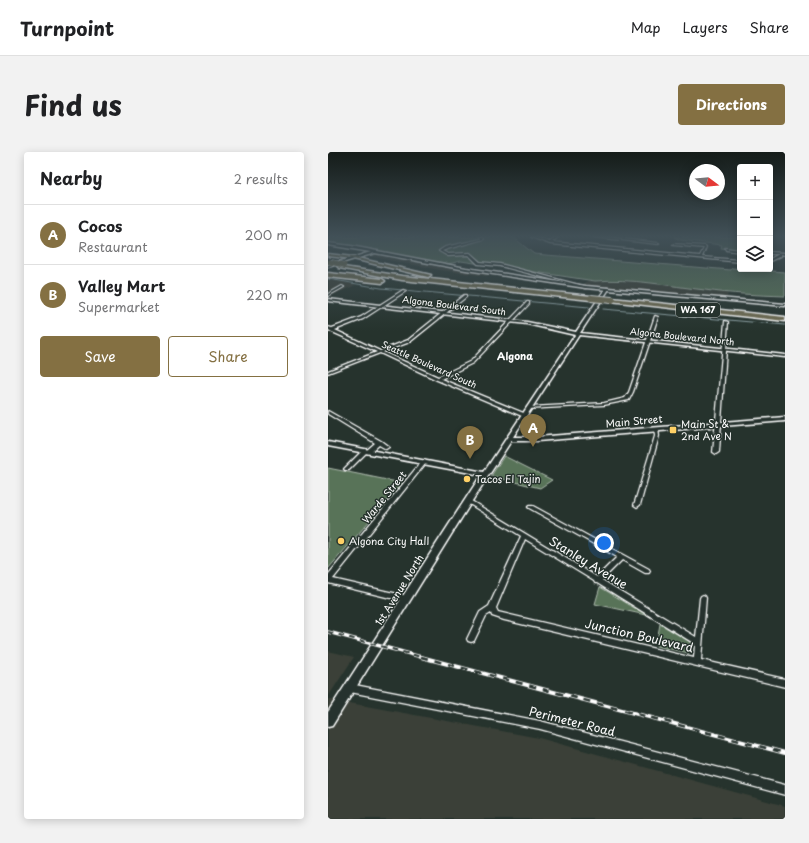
<!DOCTYPE html>
<meta charset="utf-8">
<style>
:root{--surface:#fff;--page:#f2f2f2;--text:#202124;--muted:#757577;--line:#e0e0e0;--accent:#847042}
body{margin:0;font-family:"Playpen Sans",sans-serif;background:var(--page);color:var(--text)}
.controls{position:absolute;right:12px;top:12px;display:grid;overflow:hidden;border-radius:4px;box-shadow:0 2px 10px #0003}
.controls button{width:36px;height:36px;display:grid;place-items:center;padding:0;border:0;border-bottom:1px solid var(--line);background:var(--surface);color:var(--text);font:20px sans-serif}
.compass{position:absolute;left:361px;top:12px;width:36px;height:36px;border-radius:50%;background:var(--surface);box-shadow:0 2px 10px #0003;rotate:106deg}
.you{position:absolute;left:276px;top:391px;width:14px;height:14px;margin:-10px;border:3px solid #fff;border-radius:50%;background:#1a73e8;box-shadow:0 0 0 6px #1a73e833}
.badge{display:grid;place-items:center;width:26px;height:26px;border-radius:50%;background:var(--accent);color:#fff;font-size:13px;font-weight:700}
.pin{position:absolute;translate:-50% -33px;filter:drop-shadow(0 1px 2px #0008)}
.pin::after{content:'';position:absolute;top:21px;width:14px;height:12px;background:inherit;clip-path:polygon(0 0,100% 0,50% 100%)}
.list{margin:0;padding:0;list-style:none}
h2{display:flex;justify-content:space-between;align-items:center;height:52px;margin:0;padding:0 16px;font-size:17px}
h2 small{font-size:13px;font-weight:400;color:var(--muted)}
.list li{display:grid;grid-template-columns:26px 1fr auto;gap:12px;align-items:center;box-sizing:border-box;height:60px;padding:0 16px;border-top:1px solid var(--line)}
.list b{display:block;font-size:15px;white-space:nowrap}
.list p{margin:0;font-size:13px;white-space:nowrap;color:var(--muted)}
.list em{font-size:13px;font-style:normal;color:var(--muted)}
.actions{display:flex;gap:8px;padding:12px 16px}
.actions a{flex:1;padding:9px 0;border:1px solid var(--accent);border-radius:4px;text-align:center;font-size:14px;color:var(--accent)}
.actions .main{background:var(--accent);color:#fff}
.icon{flex:none;width:22px;height:22px;fill:none;stroke:currentColor;stroke-width:2;stroke-linecap:round;stroke-linejoin:round}
.map{position:relative;flex:none;width:457px;height:667px;overflow:hidden;border-radius:4px}
header{display:flex;align-items:center;gap:24px;box-sizing:border-box;height:56px;padding:0 20px;background:var(--surface);border-bottom:1px solid var(--line)}
header strong{font-size:19px}
nav{display:flex;gap:22px;margin-inline-start:auto;font-size:14px}
.intro{display:flex;align-items:center;justify-content:space-between;box-sizing:border-box;height:96px;padding:0 24px}
h1{margin:0;font-size:28px}
.button{padding:10px 18px;border-radius:4px;background:var(--accent);color:#fff;font-size:14px;font-weight:700}
main{display:flex;gap:24px;padding:0 24px}
aside{flex:1;background:var(--surface);border-radius:4px;box-shadow:0 2px 10px #0003}
.map>svg:first-child{display:block}
</style>
<header>
<strong>Turnpoint</strong>
<nav><a>Map</a><a>Layers</a><a>Share</a></nav>
</header>
<div class="intro"><h1>Find us</h1><a class="button">Directions</a></div>
<main>
<aside>
<h2>Nearby<small>2 results</small></h2>
<ul class="list">
<li><span class="badge">A</span><div><b>Cocos</b><p>Restaurant</p></div><em>200 m</em></li>
<li><span class="badge">B</span><div><b>Valley Mart</b><p>Supermarket</p></div><em>220 m</em></li>
</ul>
<div class="actions"><a class="main">Save</a><a>Share</a></div>
</aside>
<div class="map">
<svg width="457" height="667" viewBox="0 0 457 667">
<rect width="100%" height="100%" fill="#26332d"/>
<filter id="ink" filterUnits="userSpaceOnUse"><feTurbulence type="fractalNoise" baseFrequency=".025" numOctaves="2"/><feDisplacementMap in="SourceGraphic" scale="8" xChannelSelector="R" yChannelSelector="G"/><feConvolveMatrix kernelMatrix="1 2 1 2 8 2 1 2 1" color-interpolation-filters="sRGB"/></filter>
<g filter="url(#ink)">
<!-- built -->
<g fill="#3a4138">
<polygon points="49,101 117,114 161,122 158,124 112,118 40,104"/>
<polygon points="0,126 28,133 0,145"/>
<polygon points="261,128 285,128 323,130 400,140 399,146 254,133"/>
<polygon points="0,499 26,505 0,545"/>
<polygon points="0,547 211,586 457,654 457,667 0,667"/>
</g>
<!-- green -->
<g fill="#597359" stroke="#acb9ac">
<path d="M 0,85 L 185,85 L 206,102 L 403,118 L 404,116 L 457,120 L 457,144 C 430,143 403,142 377,138 C 340,134 304,126 267,129 L 133,109 L 120,112 L 0,90 Z"/>
<polygon points="346,85 412,85 412,98 393,96 394,93 352,88"/>
<polygon points="176,304 224,328 212,336 163,324"/>
<polygon points="0,316 74,331 0,417"/>
<polygon points="272,435 318,463 267,452"/>
<polygon points="332,472 362,490 364,493 361,501 328,494"/>
</g>
<g fill="none" stroke-linecap="round" stroke-linejoin="round">
<!-- stream -->
<g stroke="#91a5a8" stroke-width="1">
<polyline points="0,127 53,136 261,155"/>
<polyline points="275,157 457,173"/>
</g>
<!-- minor casing -->
<g stroke="#fff" stroke-width="2.5">
<g id="minor">
<polygon points="152,85 155,85 156,87 119,97 114,99 120,102 142,101 152,110 172,112 259,135 258,136 172,114 150,112 141,103 120,104 111,99 117,95 153,87"/>
<polygon points="203,85 207,85 222,90 227,85 230,85 224,90 372,104 376,96 345,93 346,92 377,94 378,95 374,105 412,108 412,110 222,92"/>
<polygon points="266,85 278,85 331,91 330,92"/>
<polygon points="397,96 412,98 412,100 398,98"/>
<polygon points="442,100 457,101 457,103 453,102 453,104 442,109 442,107 451,102 442,102"/>
<polygon points="14,134 16,135 0,144 0,142"/>
<polygon points="75,138 78,139 35,167 7,178 52,199 80,188 136,143 138,143 138,145 82,190 55,200 110,225 143,209 199,150 201,150 201,152 145,211 113,227 198,262 198,264 194,264 109,228 52,201 0,221 0,219 49,200 2,179 0,177 0,175 4,176 33,165"/>
<polygon points="327,164 330,165 305,240 301,248 276,253 199,257 199,255 201,255 276,251 297,246 301,240"/>
<polygon points="397,169 400,170 391,300 388,302 385,300"/>
<polygon points="0,259 53,289 61,295 58,297 51,293 42,301 38,301 21,318 17,318 16,317 35,298 39,298 47,291 0,262"/>
<polygon points="326,276 330,276 331,284 312,353 309,355 306,353 327,284 326,277"/>
<polygon points="96,308 98,309 99,310 98,311 5,427 79,444 81,445 82,447 81,449 79,450 0,431 0,423 94,309"/>
<path d="M 140,347 L 269,425 L 289,405 L 201,356 L 200,355 L 201,354 L 205,354 L 321,417 L 322,419 L 321,421 L 317,421 L 294,408 L 274,428 L 368,485 L 372,446 L 373,444 L 375,443 L 377,444 L 378,446 L 373,508 L 457,527 L 457,535 L 176,468 L 164,464 L 163,461 L 158,464 L 146,489 L 143,490 L 140,489 L 139,487 L 152,460 L 161,454 L 193,384 L 138,350 L 137,349 ZM 197,387 L 266,429 L 267,431 L 269,431 L 367,492 L 366,506 L 170,460 L 168,456 Z"/>
<polygon points="22,532 212,569 457,633 457,643 212,577 22,540 19,539 18,536 19,533"/>
</g>
</g>
<!-- tertiary casing -->
<g stroke="#fff" stroke-width="3">
<polygon id="tertiary" points="279,136 281,137 252,181 457,203 457,205 251,183 185,285 209,285 457,265 457,269 209,289 183,289 144,349 4,574 0,575 0,560 153,323 0,294 0,290 156,320 247,183 199,172 0,149 0,147 199,170 248,180 277,137"/>
</g>
<!-- secondary casing -->
<g stroke="#fff" stroke-width="3">
<polygon id="secondary" points="0,91 23,94 138,116 258,134 457,152 457,154 258,136 138,118 47,101 0,115 0,113 43,100 0,93"/>
</g>
<!-- motorway casing -->
<g stroke="#fff" stroke-width="3">
<g id="motorway">
<polygon points="0,102 25,105 103,123 100,125 25,107 0,104"/>
<polygon points="9,114 74,124 263,144 266,146 263,148 74,128 11,116"/>
<polygon points="0,121 54,127 57,129 54,131 0,125"/>
<polygon points="284,146 457,165 457,169 282,149 281,148"/>
</g>
</g>
<!-- minor -->
<use href="#minor" fill="#26332d" fill-rule="evenodd"/>
<!-- tertiary -->
<use href="#tertiary" fill="#26332d" fill-rule="evenodd"/>
<!-- secondary -->
<use href="#secondary" fill="#26332d" fill-rule="evenodd"/>
<!-- motorway -->
<use href="#motorway" fill="#726e52" fill-rule="evenodd"/>
<!-- rail-far1 casing -->
<g stroke="#fff" stroke-width="3.5">
<polyline id="rail-far1" points="0,480 97,506"/>
</g>
<!-- rail casing -->
<g stroke="#fff" stroke-width="4">
<polyline id="rail" points="93,505 457,601"/>
</g>
<!-- rail-far1 -->
<use href="#rail-far1" stroke="#26332d" stroke-width="2" stroke-dasharray="5.5" stroke-linecap="butt"/>
<!-- rail -->
<use href="#rail" stroke="#26332d" stroke-width="2.5" stroke-dasharray="7" stroke-linecap="butt"/>
<!-- motorway-bridge-far1 casing -->
<g stroke="#fff" stroke-width="6" stroke-linecap="butt">
<polyline id="motorway-bridge-far1" points="2,110 16,113"/>
</g>
<!-- motorway-bridge casing -->
<g stroke="#fff" stroke-width="8" stroke-linecap="butt">
<polyline id="motorway-bridge" points="263,146 284,148"/>
</g>
<!-- motorway-bridge-far1 -->
<use href="#motorway-bridge-far1" stroke="#726e52" stroke-width="5"/>
<!-- motorway-bridge -->
<use href="#motorway-bridge" stroke="#726e52" stroke-width="6"/>
</g>
</g>
<!-- sky -->
<linearGradient id="sky" x2="0" y2="1"><stop stop-color="#151c19"/><stop offset="0.47" stop-color="#415057"/><stop offset="1" stop-color="#415057" stop-opacity="0"/></linearGradient>
<rect width="457" height="179" fill="url(#sky)"/>
<!-- markers -->
<g fill="#ffd166" stroke="#26332d" stroke-width="1.5">
<rect x="341" y="274" width="8" height="8" rx="2"/>
<circle cx="139" cy="327" r="4"/>
<circle cx="13" cy="389" r="4"/>
</g>
<g text-anchor="middle" stroke-width="3" stroke-linejoin="round" paint-order="stroke">
<!-- far-street labels -->
<g font-size="9" fill="#fff" stroke="#26332d">
<text transform="translate(126 154) rotate(7)" y="3">Algona Boulevard South</text>
<text transform="translate(354 185) rotate(6)" y="3">Algona Boulevard North</text>
<text transform="translate(101 213) rotate(24)" y="3">Seattle Boulevard South</text>
</g>
<!-- shield labels -->
<rect fill="#26332d" stroke="#bec2c0" stroke-width="1" x="348" y="151" width="44" height="14" rx="3"/>
<g font-size="9" font-weight="bold" fill="#fff">
<text x="370" y="161">WA 167</text>
</g>
<!-- far-quarter labels -->
<g font-size="10" font-weight="bold" fill="#fff" stroke="#26332d">
<text x="187" y="208">Algona</text>
</g>
<!-- street labels -->
<g font-size="10" fill="#fff" stroke="#26332d">
<text transform="translate(306 269) rotate(-5)" y="4">Main Street</text>
<text transform="translate(56 345) rotate(-51)" y="4">Warde Street</text>
<text transform="translate(71 438) rotate(-58)" y="4">1st Avenue North</text>
</g>
<!-- poi labels -->
<g font-size="10" fill="#fff" stroke="#26332d" text-anchor="start">
<text x="353" y="276">Main St &amp;<tspan x="353" dy="12">2nd Ave N</tspan></text>
<text x="147" y="331">Tacos El Tajin</text>
<text x="21" y="393">Algona City Hall</text>
</g>
<!-- near-street labels -->
<g font-size="12" fill="#fff" stroke="#26332d">
<text transform="translate(260 411) rotate(31)" y="4">Stanley Avenue</text>
<text transform="translate(311 484) rotate(13)" y="4">Junction Boulevard</text>
<text transform="translate(244 570) rotate(14)" y="4">Perimeter Road</text>
</g>
</g>
</svg>
<div class="controls">
<button>+</button>
<button>−</button>
<button><svg class="icon" aria-label="layers" viewBox="0 0 24 24"><path d="M12 4l9 5-9 5-9-5zM3 14l9 5 9-5"/></svg></button>
</div>
<svg class="compass" viewBox="-18 -18 36 36"><path d="M0-13l5 13h-10z" fill="#e53935"/><path d="M0 13l5-13h-10z" fill="#757577"/></svg>
<div class="you"></div>
<div class="pin badge" style="left:205px;top:295px">A</div>
<div class="pin badge" style="left:142px;top:307px">B</div>
</div>
</main>
